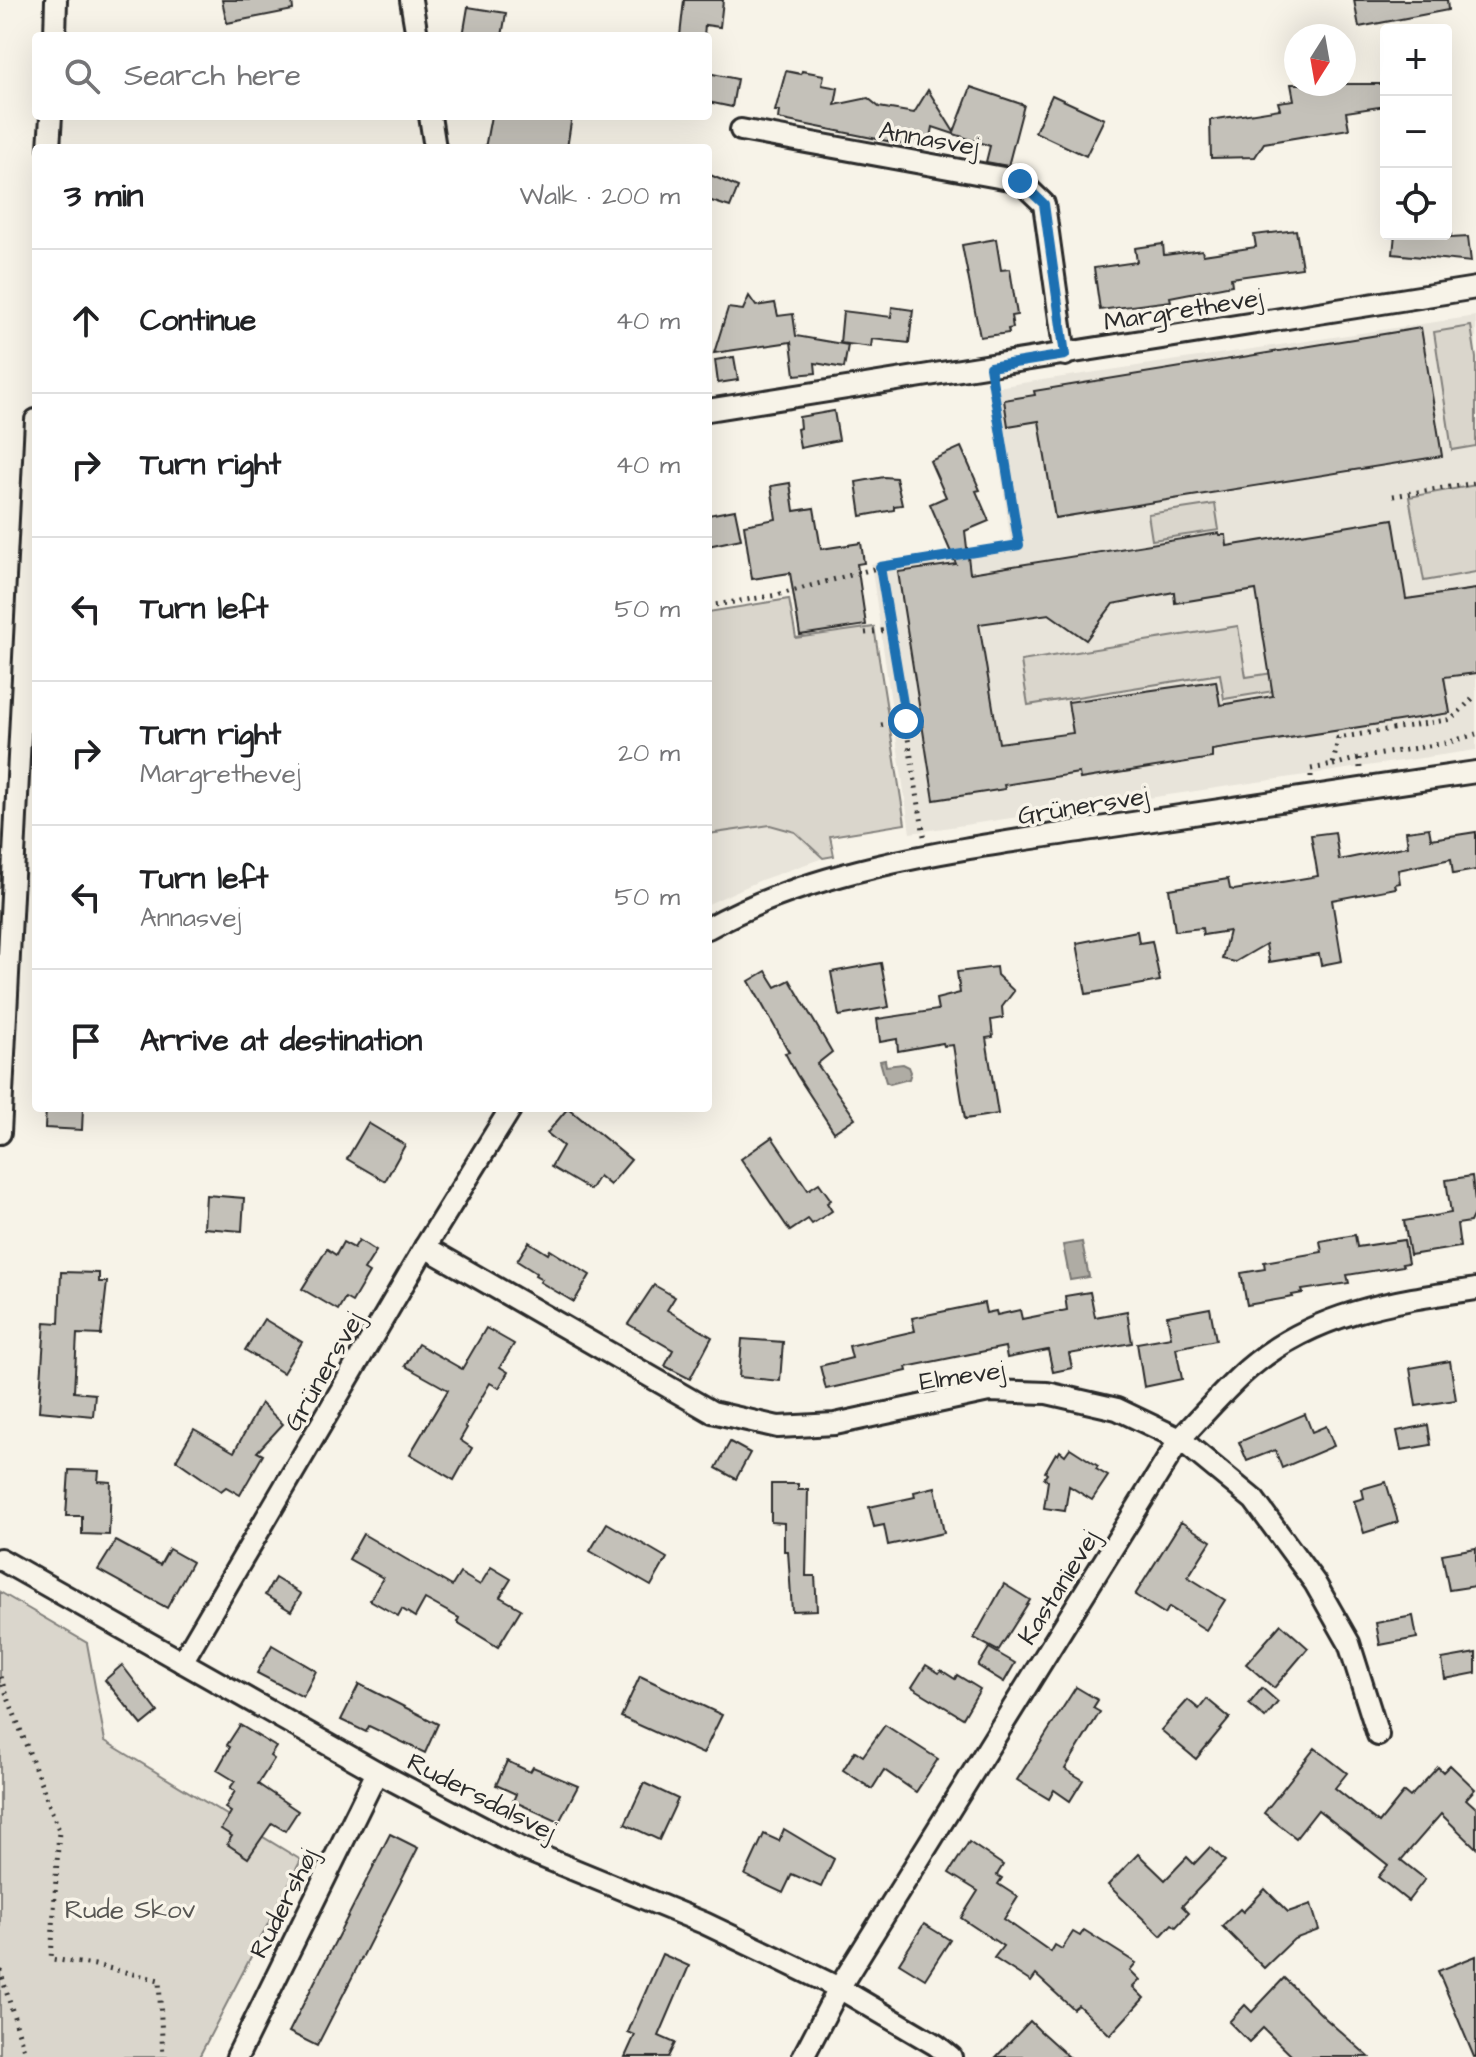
<!DOCTYPE html>
<meta charset="utf-8">
<style>
:root{--surface:#fff;--page:#f6f6f6;--text:#202124;--muted:#757577;--line:#e0e0e0}
body{margin:0;font-family:"Architects Daughter",sans-serif;background:var(--page);color:var(--text)}
.controls{position:absolute;right:24px;top:24px;display:grid;overflow:hidden;border-radius:8px;box-shadow:0 8px 32px #0002}
.controls button{width:72px;height:72px;display:grid;place-items:center;padding:0;border:0;border-bottom:2px solid var(--line);background:var(--surface);color:var(--text);font:40px sans-serif}
.compass{position:absolute;left:1284px;top:24px;width:72px;height:72px;border-radius:50%;background:var(--surface);box-shadow:0 8px 32px #0002;rotate:191deg}
.stop{position:absolute;width:24px;height:24px;margin:-18px;border:6px solid #1f6fb2;border-radius:50%;background:#fff}
.stop.end{background:#1f6fb2;border-color:#fff;box-shadow:0 2px 8px #0008}
.list{margin:0;padding:0;list-style:none}
h2{display:flex;justify-content:space-between;align-items:center;height:104px;margin:0;padding:0 32px;font-size:34px}
h2 small{font-size:26px;font-weight:400;color:var(--muted)}
.list li{display:grid;grid-template-columns:52px 1fr auto;gap:24px;align-items:center;box-sizing:border-box;height:144px;padding:0 32px;border-top:2px solid var(--line)}
.list b{display:block;font-size:30px;white-space:nowrap}
.list p{margin:0;font-size:26px;white-space:nowrap;color:var(--muted)}
.list em{font-size:26px;font-style:normal;color:var(--muted)}
.icon{flex:none;width:44px;height:44px;fill:none;stroke:currentColor;stroke-width:2;stroke-linecap:round;stroke-linejoin:round}
.map{position:relative;flex:none;width:1476px;height:2057px;overflow:hidden}
.search{position:absolute;background:var(--surface);box-shadow:0 8px 32px #0002;left:32px;top:32px;width:680px;height:88px;display:flex;align-items:center;gap:20px;box-sizing:border-box;padding:0 28px;border-radius:8px;color:var(--muted);font-size:30px}
.panel{position:absolute;background:var(--surface);box-shadow:0 8px 32px #0002;left:32px;top:144px;width:680px;height:968px;border-radius:8px}
.map>svg:first-child{display:block}
</style>
<div class="map">
<svg width="1476" height="2057" viewBox="0 0 1476 2057">
<rect width="100%" height="100%" fill="#f7f3e8"/>
<filter id="ink" filterUnits="userSpaceOnUse"><feTurbulence type="fractalNoise" baseFrequency=".0125" numOctaves="2"/><feDisplacementMap in="SourceGraphic" scale="16" xChannelSelector="R" yChannelSelector="G"/><feConvolveMatrix kernelMatrix="1 2 1 2 8 2 1 2 1" color-interpolation-filters="sRGB"/></filter>
<g filter="url(#ink)">
<!-- built -->
<g fill="#e8e4da">
<polygon points="1476,316 1476,750 910,833 871,564 1011,543 989,388"/>
<polygon points="770,825 795,832 823,858 761,880 708,904 708,834"/>
</g>
<!-- green -->
<g fill="#dad6cc" stroke="#82807c" stroke-width="2">
<polygon points="1471,326 1476,358 1476,446 1452,450 1434,332"/>
<polygon points="1476,485 1476,572 1424,581 1409,497"/>
<polygon points="1215,504 1219,530 1152,540 1148,514"/>
<polygon points="789,599 796,638 874,627 905,824 830,836 834,856 823,858 795,832 770,825 708,834 708,612"/>
<polygon points="1238,626 1246,677 1307,668 1310,685 1224,699 1220,674 1028,705 1021,661"/>
<polygon points="0,1592 87,1643 105,1741 301,1860 199,2057 0,2057"/>
</g>
<!-- water -->
<g fill="#afaca4" stroke="#7a7874" stroke-width="2">
<polygon points="885,1060 886,1066 903,1064 909,1067 911,1072 909,1079 890,1084 886,1082 880,1061"/>
<polygon points="1082,1242 1089,1277 1070,1280 1063,1245"/>
</g>
<!-- building -->
<g fill="#c4c1b9" stroke="#2b2b2b" stroke-width="2" fill-rule="evenodd">
<polygon points="222,0 292,0 293,10 227,23"/>
<polygon points="684,0 723,0 720,27 705,25 704,36 680,36"/>
<polygon points="1354,0 1447,0 1448,10 1359,27"/>
<polygon points="468,7 506,13 502,36 463,36"/>
<polygon points="786,71 801,74 802,71 824,75 822,85 838,88 835,105 868,98 879,107 914,113 928,90 954,132 971,87 1024,105 1008,166 986,162 990,146 933,127 930,142 914,139 912,146 778,119 779,111 775,111"/>
<polygon points="708,73 737,79 732,107 708,102"/>
<polygon points="1291,84 1386,84 1386,106 1346,112 1349,129 1264,143 1255,157 1211,158 1210,120 1280,109 1278,102 1294,100"/>
<polygon points="1052,95 1104,119 1086,156 1035,132"/>
<polygon points="491,116 572,116 567,148 485,148"/>
<polygon points="708,174 738,187 730,207 708,200"/>
<polygon points="1296,230 1302,268 1231,278 1232,285 1170,297 1171,301 1100,310 1094,268 1137,262 1135,248 1163,244 1164,255 1202,250 1203,255 1256,247 1254,235"/>
<polygon points="1395,234 1451,234 1451,238 1468,237 1471,262 1393,254"/>
<polygon points="996,239 1001,270 1010,269 1017,315 1011,316 1013,328 1008,329 1009,333 980,337 962,245"/>
<polygon points="749,296 756,306 775,303 778,316 793,314 796,336 848,345 844,368 815,363 816,373 795,375 791,342 714,353 728,308 743,310"/>
<polygon points="892,307 913,310 909,343 872,339 871,347 840,343 843,311 891,317"/>
<polygon points="1421,328 1442,456 1055,518 1039,421 1008,426 1004,400 1035,395 1034,391"/>
<polygon points="734,357 738,380 718,383 715,360"/>
<polygon points="834,411 839,440 800,448 797,429 800,428 799,417"/>
<path d="M 961,447 L 980,490 L 976,491 L 989,521 L 965,531 L 970,573 L 1219,533 L 1220,535 L 1226,535 L 1227,546 L 1393,519 L 1406,599 L 1476,589 L 1476,673 L 1444,677 L 1450,713 L 1212,750 L 1212,758 L 1080,779 L 1079,773 L 1004,785 L 1005,789 L 934,800 L 898,572 L 956,564 L 930,504 L 946,497 L 930,461 ZM 1256,590 L 1273,696 L 1220,705 L 1216,681 L 1068,702 L 1073,733 L 999,743 L 979,624 L 1049,614 L 1086,640 L 1113,604 L 1174,592 L 1175,603 Z"/>
<polygon points="884,477 896,478 902,505 894,506 894,510 861,516 856,482"/>
<polygon points="790,483 794,511 814,508 821,549 861,543 864,563 857,564 866,625 800,635 790,573 752,579 744,525 776,519 771,486"/>
<polygon points="735,510 741,539 708,546 708,515"/>
<polygon points="1429,828 1431,839 1476,832 1476,870 1453,874 1451,859 1398,870 1400,883 1395,884 1396,888 1332,900 1342,961 1321,965 1319,954 1269,962 1266,944 1235,962 1222,959 1229,931 1203,935 1202,928 1175,931 1169,889 1228,879 1230,889 1234,890 1318,876 1311,835 1335,832 1339,860 1408,846 1406,831"/>
<polygon points="1137,931 1139,943 1152,941 1160,981 1086,994 1077,943"/>
<polygon points="881,963 889,1007 839,1016 831,972"/>
<polygon points="996,967 997,975 1014,991 1002,1007 1003,1018 991,1020 993,1037 986,1038 998,1114 965,1119 953,1045 944,1046 943,1043 898,1051 897,1039 880,1042 877,1019 938,1010 936,999 960,993 957,972"/>
<polygon points="766,971 776,987 790,980 832,1052 817,1064 855,1118 834,1132 797,1075 785,1053 789,1052 749,981"/>
<polygon points="46,1108 83,1108 82,1130 45,1128"/>
<polygon points="568,1108 631,1160 610,1185 599,1176 590,1190 551,1167 563,1146 547,1133"/>
<polygon points="368,1123 405,1145 385,1181 347,1159"/>
<polygon points="772,1137 808,1190 819,1183 831,1200 827,1203 832,1211 812,1224 808,1219 790,1231 741,1159"/>
<polygon points="1472,1176 1476,1210 1470,1222 1457,1224 1460,1247 1410,1255 1404,1221 1451,1213 1446,1180"/>
<polygon points="206,1195 244,1198 242,1231 204,1228"/>
<polygon points="1355,1235 1357,1247 1404,1240 1408,1263 1402,1264 1403,1266 1347,1275 1349,1283 1302,1290 1303,1293 1292,1295 1293,1297 1247,1305 1241,1273 1265,1269 1264,1262 1322,1252 1320,1241"/>
<polygon points="359,1240 376,1251 364,1270 369,1273 352,1302 345,1298 338,1310 302,1289 327,1249 336,1255 343,1242 354,1248"/>
<polygon points="529,1242 548,1254 550,1250 590,1275 574,1302 540,1282 542,1279 535,1275 536,1273 517,1261"/>
<polygon points="61,1272 99,1273 99,1282 107,1282 101,1335 77,1334 74,1392 95,1394 93,1416 39,1411 45,1322 59,1323"/>
<polygon points="654,1285 675,1297 667,1310 712,1337 690,1379 665,1366 673,1350 628,1324"/>
<polygon points="1090,1292 1095,1317 1127,1311 1132,1343 1069,1354 1072,1368 1053,1372 1048,1350 1007,1358 1005,1347 906,1367 907,1371 826,1389 820,1366 852,1358 849,1346 915,1331 912,1318 984,1303 986,1313 996,1311 997,1315 1020,1310 1022,1319 1067,1310 1065,1296"/>
<polygon points="1210,1308 1216,1340 1176,1348 1182,1379 1144,1387 1137,1343 1171,1337 1167,1316"/>
<polygon points="264,1319 302,1342 283,1373 245,1350"/>
<polygon points="486,1328 514,1344 500,1367 508,1372 499,1388 490,1383 465,1426 467,1428 460,1440 472,1448 454,1480 410,1454 448,1390 405,1366 418,1344 462,1369"/>
<polygon points="742,1339 783,1342 780,1381 739,1377"/>
<polygon points="1450,1361 1456,1400 1416,1406 1410,1368"/>
<polygon points="261,1403 283,1424 257,1452 263,1455 240,1495 226,1487 221,1491 176,1460 194,1429 234,1452"/>
<polygon points="1305,1414 1312,1432 1326,1426 1334,1446 1282,1468 1275,1450 1247,1461 1239,1442"/>
<polygon points="1428,1425 1431,1445 1401,1450 1397,1431"/>
<polygon points="730,1442 750,1453 736,1479 716,1468"/>
<polygon points="1070,1448 1098,1466 1096,1469 1108,1476 1092,1500 1069,1486 1065,1511 1044,1508 1048,1481 1044,1478 1047,1474 1045,1472 1056,1453 1058,1455 1060,1451 1065,1455"/>
<polygon points="69,1470 99,1471 98,1481 111,1482 109,1535 82,1534 82,1516 66,1516"/>
<polygon points="1386,1482 1398,1522 1364,1533 1354,1501 1364,1498 1362,1489"/>
<polygon points="771,1484 798,1484 798,1490 808,1490 806,1576 815,1576 817,1610 792,1611 788,1551 784,1551 784,1523 771,1522"/>
<polygon points="935,1487 944,1533 888,1545 884,1525 874,1527 869,1507 915,1497 914,1492"/>
<polygon points="1181,1522 1211,1541 1188,1577 1225,1600 1206,1630 1169,1607 1165,1614 1135,1595"/>
<polygon points="607,1523 667,1558 651,1586 590,1551"/>
<polygon points="363,1534 452,1586 460,1573 480,1585 491,1567 511,1579 500,1597 521,1609 498,1647 457,1622 459,1618 425,1599 415,1617 402,1609 398,1616 370,1600 383,1578 349,1559"/>
<polygon points="116,1541 160,1565 169,1549 192,1562 167,1608 98,1570"/>
<polygon points="1476,1548 1476,1586 1449,1590 1442,1554"/>
<polygon points="275,1578 301,1594 291,1611 265,1595"/>
<polygon points="1004,1584 1030,1600 998,1651 974,1638"/>
<polygon points="1413,1616 1417,1638 1380,1645 1376,1623"/>
<polygon points="1281,1624 1308,1648 1274,1688 1246,1664"/>
<polygon points="272,1645 316,1671 303,1697 257,1673"/>
<polygon points="989,1648 1015,1663 1004,1682 978,1666"/>
<polygon points="1476,1653 1476,1673 1445,1679 1442,1659"/>
<polygon points="122,1665 158,1712 142,1725 105,1680"/>
<polygon points="926,1665 939,1673 941,1670 955,1679 957,1675 980,1689 963,1718 912,1687"/>
<polygon points="640,1676 722,1715 703,1754 621,1717"/>
<polygon points="359,1684 438,1724 425,1753 369,1726 366,1732 341,1720"/>
<polygon points="1076,1687 1098,1700 1093,1708 1100,1712 1065,1769 1083,1780 1070,1801 1054,1790 1049,1799 1017,1780"/>
<polygon points="1262,1688 1278,1702 1265,1718 1249,1704"/>
<polygon points="1207,1699 1230,1718 1196,1759 1161,1730 1188,1700 1199,1709"/>
<polygon points="240,1725 276,1747 270,1756 274,1759 258,1784 298,1811 285,1831 272,1823 248,1858 227,1844 232,1836 221,1829 231,1812 225,1808 235,1791 230,1788 235,1781 217,1770 230,1747 227,1745"/>
<polygon points="885,1725 938,1759 916,1792 884,1770 872,1789 843,1770 855,1751 863,1756"/>
<polygon points="1315,1748 1347,1773 1335,1788 1379,1823 1404,1792 1410,1797 1438,1767 1443,1772 1450,1765 1475,1789 1466,1799 1476,1808 1476,1848 1441,1814 1401,1860 1425,1879 1408,1901 1378,1877 1388,1865 1318,1810 1296,1838 1264,1813"/>
<polygon points="507,1761 530,1772 533,1767 578,1786 559,1822 513,1801 516,1794 496,1785"/>
<polygon points="644,1783 678,1799 659,1840 625,1824"/>
<polygon points="784,1829 834,1859 821,1887 792,1874 783,1893 745,1875 764,1834 779,1841"/>
<polygon points="390,1834 418,1848 317,2046 289,2032"/>
<polygon points="969,1842 1003,1865 997,1875 1002,1878 998,1884 1018,1897 1004,1919 1051,1952 1055,1945 1062,1949 1073,1932 1080,1936 1084,1930 1136,1963 1130,1970 1140,1980 1133,1987 1144,1998 1110,2035 1078,2005 1073,2009 1036,1975 1031,1982 994,1958 1003,1946 961,1918 978,1891 949,1873"/>
<polygon points="1210,1847 1225,1861 1182,1906 1189,1913 1176,1927 1172,1924 1161,1936 1108,1885 1138,1854 1165,1880 1187,1857 1194,1864"/>
<polygon points="1265,1889 1288,1912 1311,1904 1319,1930 1294,1939 1264,1968 1222,1926 1240,1909 1243,1912"/>
<polygon points="924,1924 950,1940 925,1979 899,1963"/>
<polygon points="662,1954 689,1966 659,2036 675,2043 668,2057 625,2057 635,2035 628,2032"/>
<polygon points="1476,1956 1476,2057 1474,2057 1438,1971"/>
<polygon points="1284,1978 1326,2019 1369,2057 1293,2057 1263,2028 1249,2042 1229,2022 1245,2005 1252,2012"/>
<polygon points="1030,2021 1039,2030 1069,2057 996,2057"/>
</g>
<g fill="none" stroke-linecap="round" stroke-linejoin="round">
<!-- street casing -->
<g stroke="#2b2b2b" stroke-width="26">
<g id="street">
<polyline points="411,0 417,36"/>
<polyline points="55,36 56,0"/>
<polyline points="430,116 435,148"/>
<polyline points="741,130 1020,181 1044,204 1065,355"/>
<polyline points="49,148 51,116"/>
<polyline points="708,410 1476,288"/>
<path d="M 708,928 C 822,864 971,848 1099,828 C 1224,809 1350,790 1476,772"/>
<polyline points="0,1133 36,420"/>
<polyline points="425,1247 712,1412 778,1427 835,1424 989,1391 1047,1393 1117,1409 1180,1439 1254,1500 1315,1583 1349,1643 1378,1735"/>
<polyline points="0,1559 377,1772 521,1848 704,1923 771,1955 839,1988 936,2045 951,2057"/>
<polyline points="182,1662 425,1247 511,1108"/>
<polyline points="237,2057 377,1772"/>
<path d="M 803,2057 L 839,1988 L 1180,1439 C 1202,1416 1224,1390 1248,1369 C 1314,1312 1393,1301 1476,1289"/>
</g>
</g>
<!-- path -->
<g stroke="#2b2b2b" stroke-width="5" stroke-dasharray="2 6" stroke-linecap="butt">
<polyline points="1393,496 1476,483"/>
<polyline points="708,606 777,595 880,567"/>
<polyline points="865,633 890,630"/>
<polyline points="881,725 906,721"/>
<polyline points="1333,765 1359,758"/>
<polyline points="1360,768 1359,758 1446,743 1476,734"/>
<polyline points="1311,777 1311,769 1333,765 1338,738 1452,719 1476,695"/>
<polyline points="924,836 880,567 1019,545 993,383"/>
<polyline points="0,1677 59,1830 51,1959 95,1965 159,1980 163,2057"/>
<polyline points="0,1970 26,2057"/>
</g>
<!-- street -->
<use href="#street" stroke="#f7f3e8" stroke-width="20"/>
</g>
</g>
<g fill="none" stroke-linecap="round" stroke-linejoin="round" filter="url(#ink)">
<!-- route -->
<polyline stroke="#1f6fb2" stroke-width="10" points="906,721 880,567 1019,545 990,367 1065,355 1044,204 1020,181"/>
</g>
<g text-anchor="middle" stroke-width="7" stroke-linejoin="round" paint-order="stroke">
<!-- street labels -->
<g font-size="26" fill="#2b2b2b" stroke="#f7f3e8">
<text transform="translate(929 138) rotate(10)" y="9">Annasvej</text>
<text transform="translate(1183 309) rotate(-9)" y="9">Margrethevej</text>
<text transform="translate(1083 805) rotate(-9)" y="9">Grünersvej</text>
<text transform="translate(323 1371) rotate(-60)" y="9">Grünersvej</text>
<text transform="translate(962 1375) rotate(-8)" y="9">Elmevej</text>
<text transform="translate(1058 1587) rotate(-58)" y="9">Kastanievej</text>
<text transform="translate(482 1796) rotate(27)" y="9">Rudersdalsvej</text>
<text transform="translate(283 1903) rotate(-63)" y="9">Rudershøj</text>
</g>
<!-- park labels -->
<g font-size="26" fill="#575653" stroke="#f7f3e8">
<text x="130" y="1918">Rude Skov</text>
</g>
</g>
</svg>
<div class="controls">
<button>+</button>
<button>−</button>
<button><svg class="icon" aria-label="locate" viewBox="0 0 24 24"><circle cx="12" cy="12" r="6"/><path d="M12 2v4M12 18v4M2 12h4M18 12h4"/></svg></button>
</div>
<svg class="compass" viewBox="-18 -18 36 36"><path d="M0-13l5 13h-10z" fill="#e53935"/><path d="M0 13l5-13h-10z" fill="#757577"/></svg>
<div class="stop" style="left:906px;top:721px"></div>
<div class="stop end" style="left:1020px;top:181px"></div>
<div class="search"><svg class="icon" aria-label="search" viewBox="0 0 24 24"><circle cx="10" cy="10" r="6"/><path d="M15 15l6 6"/></svg>Search here</div>
<section class="panel">
<h2>3 min<small>Walk · 200 m</small></h2>
<ul class="list">
<li><svg class="icon" aria-label="ahead" viewBox="0 0 24 24"><path d="M12 20V5M6 11l6-6 6 6"/></svg><div><b>Continue</b></div><em>40 m</em></li>
<li><svg class="icon" aria-label="right" viewBox="0 0 24 24"><path d="M7 20v-9h11M14 6l5 5-5 5"/></svg><div><b>Turn right</b></div><em>40 m</em></li>
<li><svg class="icon" aria-label="left" viewBox="0 0 24 24"><path d="M17 20v-9H6M10 6l-5 5 5 5"/></svg><div><b>Turn left</b></div><em>50 m</em></li>
<li><svg class="icon" aria-label="right" viewBox="0 0 24 24"><path d="M7 20v-9h11M14 6l5 5-5 5"/></svg><div><b>Turn right</b><p>Margrethevej</p></div><em>20 m</em></li>
<li><svg class="icon" aria-label="left" viewBox="0 0 24 24"><path d="M17 20v-9H6M10 6l-5 5 5 5"/></svg><div><b>Turn left</b><p>Annasvej</p></div><em>50 m</em></li>
<li><svg class="icon" aria-label="arrive" viewBox="0 0 24 24"><path d="M6 21V4h12l-3 4 3 4H6"/></svg><div><b>Arrive at destination</b></div></li>
</ul>
</section>
</div>
